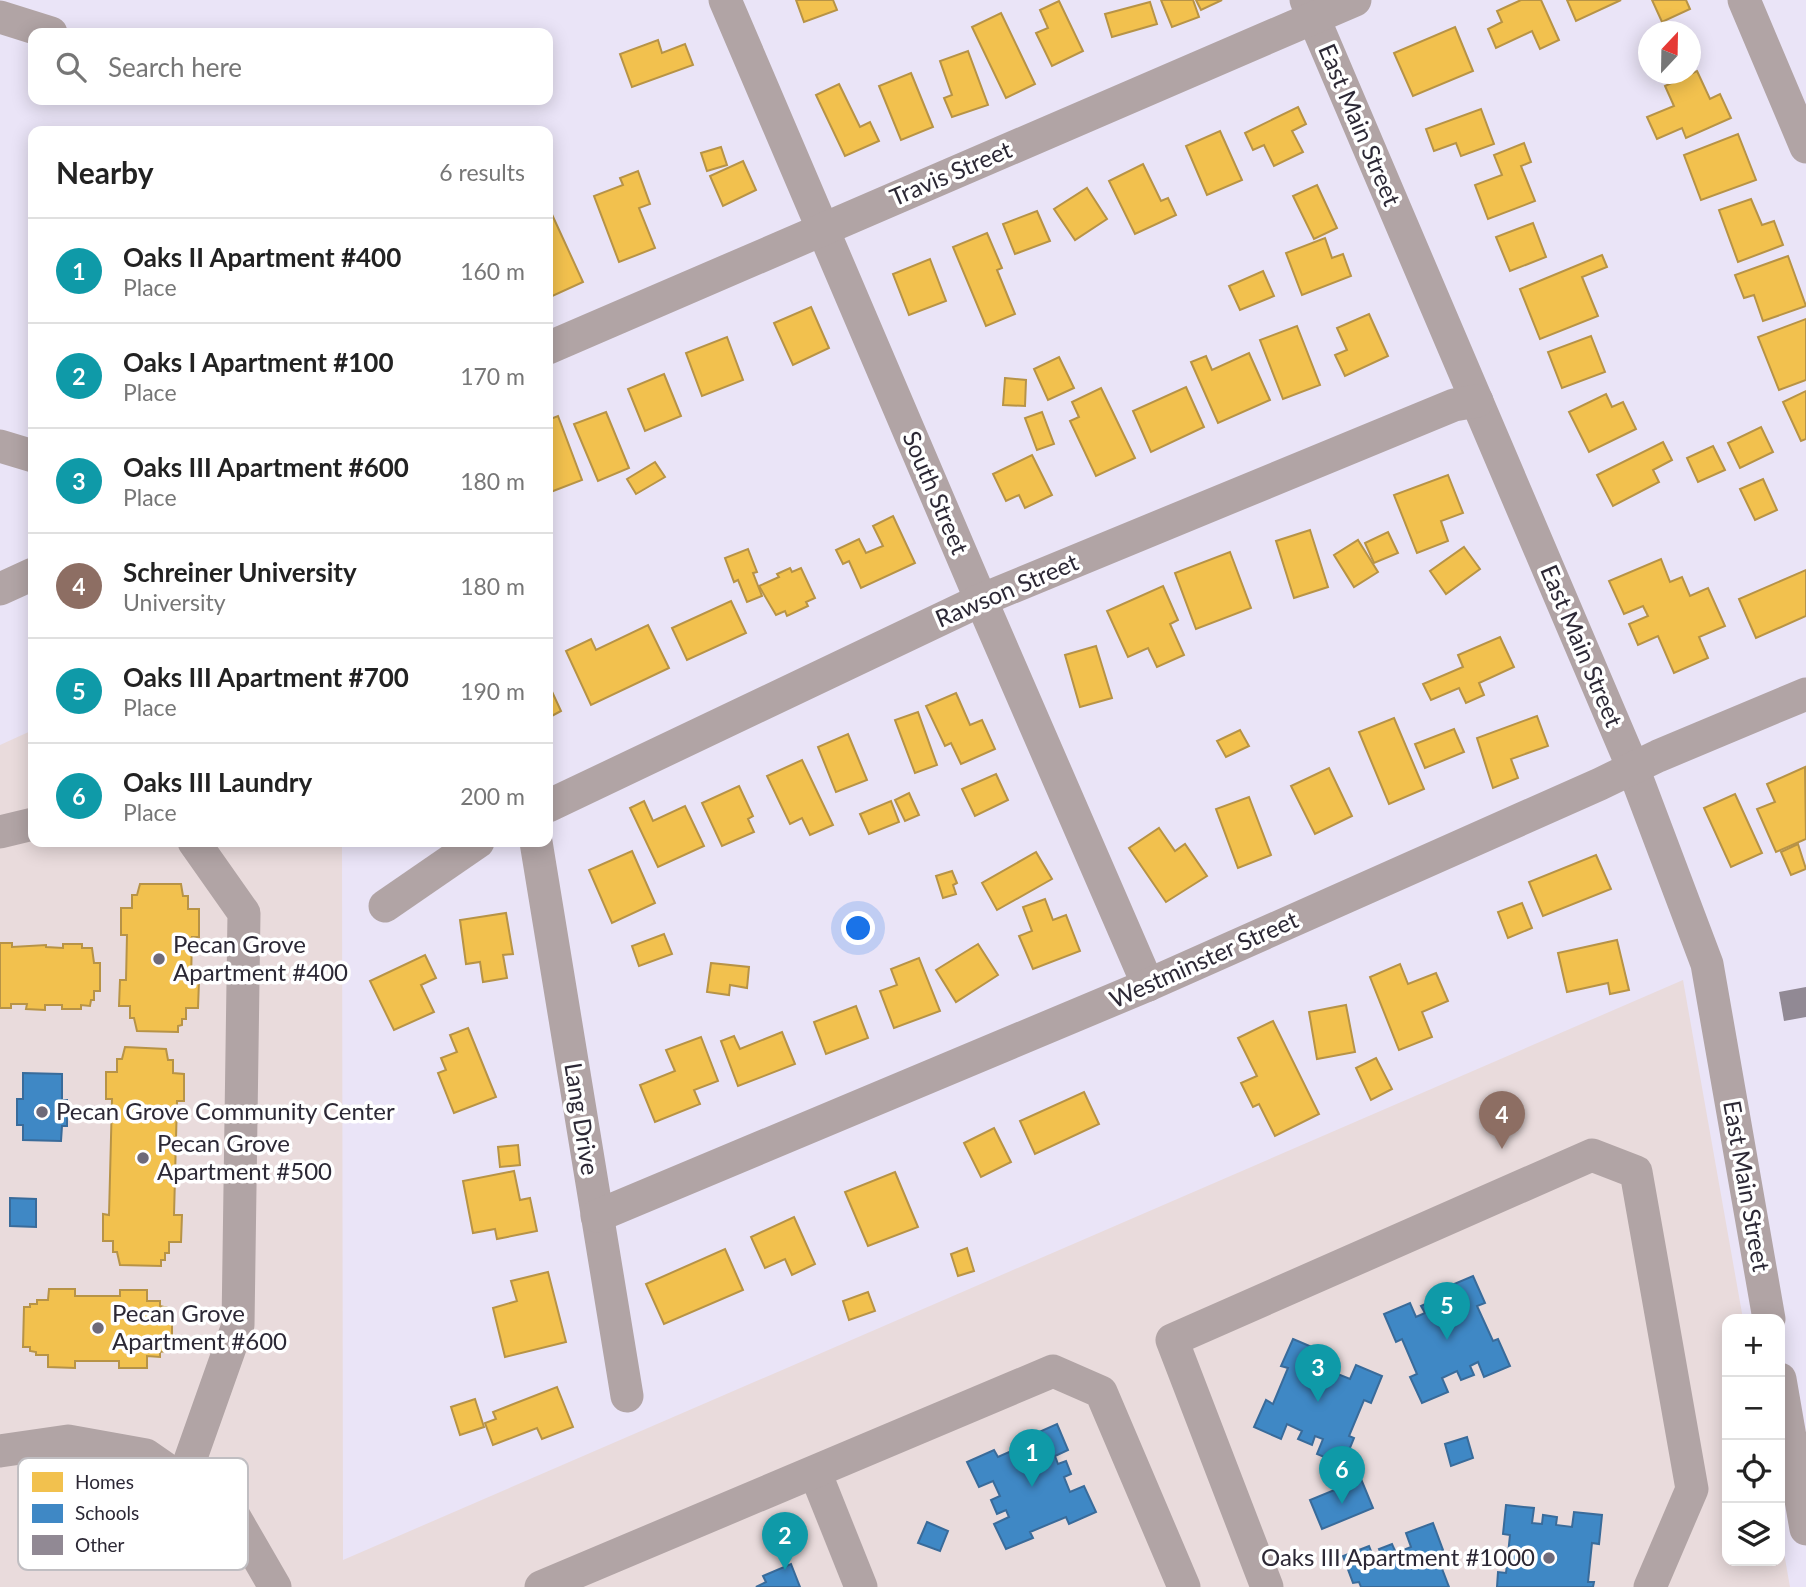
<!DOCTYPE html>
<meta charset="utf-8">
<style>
:root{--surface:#fff;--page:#f2f2f2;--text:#222;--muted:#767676;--line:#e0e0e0;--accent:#6e6a79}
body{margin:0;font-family:Lato,sans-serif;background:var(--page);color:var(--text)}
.controls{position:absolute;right:21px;bottom:21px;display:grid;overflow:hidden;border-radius:14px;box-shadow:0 4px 18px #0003}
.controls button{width:63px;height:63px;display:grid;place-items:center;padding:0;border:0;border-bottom:2px solid var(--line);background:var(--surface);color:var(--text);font:35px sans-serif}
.compass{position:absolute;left:1638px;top:21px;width:63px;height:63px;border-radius:50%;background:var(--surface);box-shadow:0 4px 18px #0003;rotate:22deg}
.you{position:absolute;left:859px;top:929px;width:24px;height:24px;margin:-18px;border:5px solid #fff;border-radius:50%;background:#1a73e8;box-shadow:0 0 0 10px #1a73e833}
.badge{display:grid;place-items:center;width:46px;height:46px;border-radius:50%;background:var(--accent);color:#fff;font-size:23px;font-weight:700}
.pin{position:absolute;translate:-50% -58px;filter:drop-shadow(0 2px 4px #0008)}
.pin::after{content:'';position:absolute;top:37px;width:24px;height:21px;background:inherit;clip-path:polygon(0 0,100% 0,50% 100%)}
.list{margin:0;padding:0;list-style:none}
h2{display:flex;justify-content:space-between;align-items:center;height:91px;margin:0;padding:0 28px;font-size:30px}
h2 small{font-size:23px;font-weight:400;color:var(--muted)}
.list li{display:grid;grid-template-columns:46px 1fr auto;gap:21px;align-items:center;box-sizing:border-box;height:105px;padding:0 28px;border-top:2px solid var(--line)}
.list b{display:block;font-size:26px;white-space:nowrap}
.list p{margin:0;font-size:23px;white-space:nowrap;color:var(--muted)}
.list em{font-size:23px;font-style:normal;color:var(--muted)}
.icon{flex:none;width:38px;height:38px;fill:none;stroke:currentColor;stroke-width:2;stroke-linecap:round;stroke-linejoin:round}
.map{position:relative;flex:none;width:1806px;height:1587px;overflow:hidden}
.search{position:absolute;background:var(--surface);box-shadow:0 4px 18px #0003;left:28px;top:28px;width:525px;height:77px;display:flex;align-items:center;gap:18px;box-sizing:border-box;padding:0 24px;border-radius:14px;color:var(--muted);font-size:26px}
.panel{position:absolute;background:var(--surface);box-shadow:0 4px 18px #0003;left:28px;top:126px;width:525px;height:721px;border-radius:14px}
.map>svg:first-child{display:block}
</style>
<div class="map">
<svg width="1806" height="1587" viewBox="0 0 1806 1587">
<rect width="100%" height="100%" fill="#eae4f7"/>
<!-- education -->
<polygon fill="#e9dbdc" points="33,730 33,842 342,842 343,1560 1683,980 1743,1319 1727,1319 1727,1561 1780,1561 1780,1530 1790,1587 0,1587 0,745"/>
<!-- homes -->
<g fill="#f2c14e" stroke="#b79346" stroke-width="2">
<polygon points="796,0 833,0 837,10 804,22"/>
<polygon points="1161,0 1193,0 1199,17 1172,27"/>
<polygon points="1196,0 1222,0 1201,10"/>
<polygon points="1521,0 1541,0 1559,40 1540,49 1532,31 1496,48 1488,29 1502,22 1497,11"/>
<polygon points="1567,0 1621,0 1576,21"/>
<polygon points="1652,0 1686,0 1690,9 1662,22"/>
<polygon points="1059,1 1083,51 1052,66 1036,33 1048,28 1040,10"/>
<polygon points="1150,2 1157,24 1112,37 1105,14"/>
<polygon points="1001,13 1035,84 1006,98 972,27"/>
<polygon points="1455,27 1473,71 1413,96 1394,53"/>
<polygon points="658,40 662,53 685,44 693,65 632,87 620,54"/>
<polygon points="968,51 988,105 952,117 944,98 952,95 940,61"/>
<polygon points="1697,71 1710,99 1720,94 1731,118 1686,138 1682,128 1657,139 1647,117 1674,106 1665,86"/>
<polygon points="911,73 933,127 901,140 879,86"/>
<polygon points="839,84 860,127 870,122 879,141 845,156 816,95"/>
<polygon points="1298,107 1306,124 1292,131 1303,152 1274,166 1264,145 1253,150 1245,133"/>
<polygon points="1481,109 1494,144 1461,156 1456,143 1434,151 1426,129"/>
<polygon points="1220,131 1242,180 1207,195 1186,146"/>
<polygon points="1738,134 1756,180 1701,200 1684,155"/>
<polygon points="1524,143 1531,162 1521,166 1535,201 1488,219 1475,185 1502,175 1494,155"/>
<polygon points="721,147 727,165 707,171 701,153"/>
<polygon points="743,161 756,190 723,206 710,176"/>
<polygon points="1143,164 1161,201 1168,198 1176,215 1135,234 1109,181"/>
<polygon points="638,171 650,204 639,208 655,248 619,262 594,196 623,185 620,178"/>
<polygon points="1317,185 1337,228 1314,239 1293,196"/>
<polygon points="1087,188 1107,219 1075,240 1054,209"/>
<polygon points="1751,199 1762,225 1774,221 1783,245 1738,262 1719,210"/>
<polygon points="549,208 583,282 548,298 548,209"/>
<polygon points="1037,211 1050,241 1015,254 1003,224"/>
<polygon points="1533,223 1546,257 1510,271 1496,237"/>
<polygon points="987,233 1002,268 997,270 1015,314 986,326 953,247"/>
<polygon points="1325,238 1332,258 1343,254 1351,276 1302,295 1286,253"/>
<polygon points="1602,255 1607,267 1582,277 1598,316 1540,339 1520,289"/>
<polygon points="1788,256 1806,306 1763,321 1754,295 1744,298 1735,275"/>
<polygon points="930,259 946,301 909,315 893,274"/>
<polygon points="1263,271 1274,296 1240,310 1229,286"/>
<polygon points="811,307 829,348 793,365 774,323"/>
<polygon points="1369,314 1388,356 1345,376 1335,355 1347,350 1337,328"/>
<polygon points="1806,319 1806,380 1779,390 1758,337"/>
<polygon points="1297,326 1320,385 1283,399 1260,340"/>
<polygon points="1591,336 1605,372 1562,388 1548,352"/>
<polygon points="727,337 743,380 702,396 686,353"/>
<polygon points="1249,353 1270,400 1218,423 1191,362 1206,356 1212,370"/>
<polygon points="1059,357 1074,388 1048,400 1034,369"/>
<polygon points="664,374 681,416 645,431 628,389"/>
<polygon points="1005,378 1026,380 1025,406 1003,405"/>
<polygon points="1186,387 1204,427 1151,452 1133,411"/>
<polygon points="1101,388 1135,458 1096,476 1070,421 1079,417 1072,402"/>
<polygon points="1806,391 1806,439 1801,441 1783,402"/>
<polygon points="1606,394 1612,407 1623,402 1636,429 1589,452 1569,412"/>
<polygon points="606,412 629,468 598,481 574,424"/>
<polygon points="1042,412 1054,444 1037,450 1025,418"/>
<polygon points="558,416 582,480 548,493 548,420"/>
<polygon points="1761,427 1773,452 1740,468 1728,443"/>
<polygon points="1663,442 1672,460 1653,470 1659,482 1613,506 1597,475"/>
<polygon points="1713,446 1725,470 1698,482 1687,458"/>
<polygon points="1032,455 1052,495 1025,508 1019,495 1006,501 993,474"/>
<polygon points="655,462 665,477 636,494 627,479"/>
<polygon points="1448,475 1463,513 1441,521 1448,541 1417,553 1394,495"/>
<polygon points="1763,479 1777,510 1755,520 1740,489"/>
<polygon points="893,516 915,563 861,588 849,561 843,564 836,550 859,539 866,553 883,546 873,526"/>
<polygon points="1310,530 1328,587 1294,598 1276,541"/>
<polygon points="1388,532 1398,553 1374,563 1365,543"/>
<polygon points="1358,540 1378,572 1354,587 1334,555"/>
<polygon points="1464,547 1480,569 1446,594 1430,571"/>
<polygon points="748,549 757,572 753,573 762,596 747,602 738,580 734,582 725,558"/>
<polygon points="1230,552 1251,608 1196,629 1175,573"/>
<polygon points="1661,559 1670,582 1682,577 1690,596 1708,588 1725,626 1699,637 1708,658 1674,673 1658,636 1638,645 1629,624 1648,616 1643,606 1624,614 1609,581"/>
<polygon points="790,568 792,572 801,568 815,598 806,602 808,606 787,616 785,611 776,615 759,586 779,577 777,574"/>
<polygon points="1806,570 1806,616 1756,638 1739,599"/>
<polygon points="1163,586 1178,620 1170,624 1184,655 1157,667 1148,648 1128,657 1107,611"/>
<polygon points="731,601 746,633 687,660 672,628"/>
<polygon points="648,625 669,668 591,705 566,651 591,639 596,650"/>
<polygon points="1500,637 1514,667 1479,683 1484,695 1466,703 1459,688 1431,700 1423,684 1463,667 1458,655"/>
<polygon points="1096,646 1112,698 1080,707 1065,655"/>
<polygon points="548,683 561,711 548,718"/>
<polygon points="956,693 970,725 982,720 995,749 961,764 951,743 945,746 926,706"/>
<polygon points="918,712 937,765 915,773 895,720"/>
<polygon points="1537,716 1548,746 1511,759 1518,778 1493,788 1477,738"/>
<polygon points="1394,718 1424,789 1389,804 1359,732"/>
<polygon points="1454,729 1464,752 1425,768 1415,744"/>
<polygon points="1240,730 1249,746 1226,757 1217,741"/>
<polygon points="848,734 867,780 836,792 818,747"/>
<polygon points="802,760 833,825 810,835 802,818 790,824 767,776"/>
<polygon points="1805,767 1806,839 1776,852 1757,809 1775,802 1767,784"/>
<polygon points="1329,768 1352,816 1315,834 1291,786"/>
<polygon points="996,774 1008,800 975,816 962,789"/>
<polygon points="739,786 753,816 748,819 754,832 722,846 702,803"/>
<polygon points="909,793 919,815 905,821 895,800"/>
<polygon points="1735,794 1762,853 1731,867 1704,808"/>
<polygon points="1249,797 1271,855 1238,868 1216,809"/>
<polygon points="644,801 653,821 685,806 704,846 658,867 630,808"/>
<polygon points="891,801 899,822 869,834 860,814"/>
<polygon points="1159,828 1175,851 1185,844 1207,876 1166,902 1129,848"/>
<polygon points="1798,844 1806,869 1791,875 1781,852"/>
<polygon points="632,851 655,903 612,923 589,870"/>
<polygon points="1036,852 1052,879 997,910 982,883"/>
<polygon points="1596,855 1611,889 1543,916 1529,882"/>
<polygon points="952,871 957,883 953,885 956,894 943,898 936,876"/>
<polygon points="140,884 181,884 183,896 188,896 188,909 199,909 199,937 192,937 191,981 199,981 198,1008 186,1008 186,1019 182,1019 182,1025 178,1026 178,1032 137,1031 134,1018 130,1018 130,1006 119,1006 120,980 126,980 127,935 121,935 121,908 132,908 132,895 137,895"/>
<polygon points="1045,899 1053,920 1066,915 1080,951 1033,969 1019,936 1032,931 1023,907"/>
<polygon points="1522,903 1532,928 1508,938 1498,912"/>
<polygon points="506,913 513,954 503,955 507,978 483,982 480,962 466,964 460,920"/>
<polygon points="664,934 672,954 639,966 632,946"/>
<polygon points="1617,940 1629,990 1610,994 1608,983 1567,992 1558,953"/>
<polygon points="0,943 12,943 12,947 46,945 46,947 63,948 63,944 82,944 82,948 92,948 94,963 100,963 100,991 94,991 94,1000 91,1000 90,1006 81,1005 81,1009 62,1009 62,1005 45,1005 45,1010 26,1009 27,1004 11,1004 11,1008 0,1008"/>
<polygon points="978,944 998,975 956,1002 936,970"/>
<polygon points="425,955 436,978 421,985 434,1012 394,1030 370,981"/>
<polygon points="919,958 940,1011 894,1028 880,991 897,985 891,969"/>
<polygon points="711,963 749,967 747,988 730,985 729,995 707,992"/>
<polygon points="1400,964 1408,984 1436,973 1448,1001 1422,1012 1432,1037 1399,1050 1370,977"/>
<polygon points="1346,1005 1355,1052 1317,1059 1309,1012"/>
<polygon points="856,1006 868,1038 826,1054 814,1022"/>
<polygon points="1273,1021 1319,1114 1275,1136 1259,1104 1253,1107 1241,1083 1257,1076 1238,1038"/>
<polygon points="468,1028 496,1097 454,1113 438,1073 446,1070 441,1058 457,1052 450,1035"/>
<polygon points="782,1032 795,1064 738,1086 721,1041 734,1036 740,1049"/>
<polygon points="701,1037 718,1081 694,1090 700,1104 655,1122 640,1085 675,1071 666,1050"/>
<polygon points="125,1047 166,1049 168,1060 173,1060 173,1073 184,1074 184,1101 177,1101 174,1215 182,1215 181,1242 169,1242 169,1253 165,1253 165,1260 161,1260 161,1266 120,1265 117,1252 113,1252 113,1241 103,1241 103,1214 109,1215 112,1099 106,1099 106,1072 117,1072 117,1059 122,1059"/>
<polygon points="1376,1058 1392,1089 1371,1100 1356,1068"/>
<polygon points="1084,1092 1099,1124 1035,1154 1020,1121"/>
<polygon points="994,1128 1011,1162 981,1177 964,1143"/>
<polygon points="518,1145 520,1165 500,1167 498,1147"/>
<polygon points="514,1171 520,1200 530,1198 537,1231 497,1239 495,1229 473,1233 463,1181"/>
<polygon points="895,1172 918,1227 868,1246 845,1192"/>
<polygon points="794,1217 815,1264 792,1275 785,1259 765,1268 751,1237"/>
<polygon points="967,1248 974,1271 958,1276 951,1254"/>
<polygon points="725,1249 743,1290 664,1324 646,1284"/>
<polygon points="548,1272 566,1342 505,1357 493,1308 517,1301 511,1281"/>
<polygon points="49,1289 75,1289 75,1296 120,1296 120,1290 147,1290 147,1301 160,1301 160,1306 172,1309 172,1350 160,1352 160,1357 147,1356 147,1368 119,1368 119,1361 75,1361 75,1368 48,1367 48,1355 36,1355 36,1352 30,1351 30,1347 23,1347 24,1307 30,1307 30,1304 37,1304 37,1300 48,1300"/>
<polygon points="868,1292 875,1311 849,1320 843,1301"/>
<polygon points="557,1387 573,1427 542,1439 537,1428 493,1445 485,1423 496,1419 493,1412"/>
<polygon points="475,1399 484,1427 460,1435 451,1407"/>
</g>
<!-- schools -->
<g fill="#3f88c5" stroke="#396b9a" stroke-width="2">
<polygon points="23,1073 62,1074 62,1100 67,1100 67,1126 62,1126 61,1141 23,1140 23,1125 17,1125 17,1099 23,1099"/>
<polygon points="10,1198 36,1199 36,1227 10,1226"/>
<polygon points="1473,1276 1485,1303 1477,1306 1493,1341 1498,1339 1510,1366 1484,1377 1478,1362 1470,1366 1474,1375 1461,1380 1457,1371 1442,1378 1448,1392 1422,1403 1410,1377 1417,1374 1402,1339 1396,1342 1384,1314 1410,1303 1416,1317 1425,1313 1421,1306 1434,1300 1438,1308 1453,1301 1447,1287"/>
<polygon points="1293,1339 1319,1350 1313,1363 1322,1367 1325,1359 1338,1365 1335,1373 1350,1379 1356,1365 1382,1376 1371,1403 1364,1400 1349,1436 1354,1438 1343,1465 1317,1454 1323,1439 1315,1436 1312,1445 1298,1439 1302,1431 1287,1424 1281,1439 1254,1427 1266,1400 1273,1404 1288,1368 1281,1366"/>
<polygon points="1057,1424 1068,1450 1055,1456 1058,1464 1066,1461 1071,1474 1064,1477 1070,1492 1084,1486 1096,1512 1069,1524 1066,1517 1030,1532 1033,1538 1006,1549 994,1524 1009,1517 1006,1510 997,1514 991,1500 1000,1496 993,1481 979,1487 967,1462 994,1450 998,1457 1032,1442 1030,1436"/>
<polygon points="1467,1437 1473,1458 1451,1466 1445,1444"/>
<polygon points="1361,1479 1373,1508 1322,1529 1310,1500"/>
<polygon points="1506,1505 1534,1508 1532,1523 1542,1524 1543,1515 1557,1517 1556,1525 1572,1527 1574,1512 1602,1515 1599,1544 1592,1543 1588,1582 1594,1582 1593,1587 1497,1587 1498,1572 1506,1573 1510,1535 1503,1534"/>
<polygon points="927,1522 948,1531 940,1551 918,1543"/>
<polygon points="1433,1523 1443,1550 1436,1553 1449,1587 1361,1587 1359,1582 1353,1583 1343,1556 1369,1546 1375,1561 1383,1558 1379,1549 1392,1544 1396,1553 1411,1547 1406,1533"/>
<polygon points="791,1564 800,1587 756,1587 766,1582 763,1576"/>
</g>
<!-- building -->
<polygon fill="#918994" points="1806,987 1806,1017 1784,1021 1779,992"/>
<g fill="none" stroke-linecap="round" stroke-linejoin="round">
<!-- minor -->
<g stroke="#b1a4a5" stroke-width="33">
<polyline points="725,0 981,600 1148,985"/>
<polyline points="1306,0 1633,768 1707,964 1769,1319"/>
<polyline points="1744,0 1806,147"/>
<polyline points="0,17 51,33"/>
<polyline points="548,348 1355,0"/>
<polyline points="0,446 33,456"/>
<polyline points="0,589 33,574"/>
<polyline points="548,806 981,600 1454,405 1477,401"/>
<polyline points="0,832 33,824"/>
<polyline points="536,842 627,1396"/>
<polyline points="385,906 478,842"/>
<polyline points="597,1216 1148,985 1600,784 1658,756 1806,694"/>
<polyline points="1780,1379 1806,1529"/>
<polyline points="0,1451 68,1441 146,1455 234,1516 275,1587"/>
<polyline points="815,1472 861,1587"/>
<polyline points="183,1480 238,1325 244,913 194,842"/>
<polyline points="541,1587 1053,1371 1101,1392 1184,1587"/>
<polyline points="1267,1587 1172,1340 1592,1155 1636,1172 1692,1489 1650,1587"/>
</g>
</g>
<!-- markers -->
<g fill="#6e6a79" stroke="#fff" stroke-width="2.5">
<circle cx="159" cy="959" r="7"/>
<circle cx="42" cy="1112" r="7"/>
<circle cx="143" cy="1158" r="7"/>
<circle cx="98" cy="1328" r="7"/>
<circle cx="1549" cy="1558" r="7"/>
</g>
<g text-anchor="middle" stroke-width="7" stroke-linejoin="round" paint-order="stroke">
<!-- street labels -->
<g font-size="24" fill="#2c2835" stroke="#fff">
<text transform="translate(1359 125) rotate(67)" y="8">East Main Street</text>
<text transform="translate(951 174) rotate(-23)" y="8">Travis Street</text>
<text transform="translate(935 493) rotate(67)" y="8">South Street</text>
<text transform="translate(1007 591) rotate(-23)" y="8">Rawson Street</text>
<text transform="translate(1581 646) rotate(67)" y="8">East Main Street</text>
<text transform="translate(1204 960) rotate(-24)" y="8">Westminster Street</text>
<text transform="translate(581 1119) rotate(81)" y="8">Lang Drive</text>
<text transform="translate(1746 1186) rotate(80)" y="8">East Main Street</text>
</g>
<!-- poi labels -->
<g font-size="24" fill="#2c2835" stroke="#fff" text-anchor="start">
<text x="173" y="953">Pecan Grove<tspan x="173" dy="28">Apartment #400</tspan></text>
<text x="56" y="1120">Pecan Grove Community Center</text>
<text x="157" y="1152">Pecan Grove<tspan x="157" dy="28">Apartment #500</tspan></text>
<text x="112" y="1322">Pecan Grove<tspan x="112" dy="28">Apartment #600</tspan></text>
<text x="1535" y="1566" text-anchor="end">Oaks III Apartment #1000</text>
</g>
</g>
<!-- legend -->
<rect x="18" y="1458" width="230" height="112" rx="10" fill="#fff" stroke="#c0bec2" stroke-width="2"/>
<rect x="32" y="1472" width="31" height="20" fill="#f2c14e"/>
<rect x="32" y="1504" width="31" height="19" fill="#3f88c5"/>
<rect x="32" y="1535" width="31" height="20" fill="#918994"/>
<g font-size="19" fill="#2c2835">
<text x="75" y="1489">Homes</text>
<text x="75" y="1520">Schools</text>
<text x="75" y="1552">Other</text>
</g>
</svg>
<div class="controls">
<button>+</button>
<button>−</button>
<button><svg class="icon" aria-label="locate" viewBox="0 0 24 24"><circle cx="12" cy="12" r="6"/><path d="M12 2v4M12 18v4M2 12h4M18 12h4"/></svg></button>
<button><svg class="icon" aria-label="layers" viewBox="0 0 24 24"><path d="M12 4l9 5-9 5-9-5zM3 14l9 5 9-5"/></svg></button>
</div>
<svg class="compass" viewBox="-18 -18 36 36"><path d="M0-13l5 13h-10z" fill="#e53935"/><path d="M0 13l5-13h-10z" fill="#767676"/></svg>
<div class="you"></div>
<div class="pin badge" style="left:1032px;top:1487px;background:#0f9aa8">1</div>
<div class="pin badge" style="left:785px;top:1570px;background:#0f9aa8">2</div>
<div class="pin badge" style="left:1318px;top:1402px;background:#0f9aa8">3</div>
<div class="pin badge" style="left:1502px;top:1149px;background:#8d6e63">4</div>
<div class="pin badge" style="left:1447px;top:1340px;background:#0f9aa8">5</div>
<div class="pin badge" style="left:1342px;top:1504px;background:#0f9aa8">6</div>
<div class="search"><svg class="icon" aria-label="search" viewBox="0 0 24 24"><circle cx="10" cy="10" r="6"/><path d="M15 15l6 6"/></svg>Search here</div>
<section class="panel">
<h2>Nearby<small>6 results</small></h2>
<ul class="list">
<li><span class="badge" style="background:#0f9aa8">1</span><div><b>Oaks II Apartment #400</b><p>Place</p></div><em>160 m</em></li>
<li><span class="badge" style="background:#0f9aa8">2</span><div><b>Oaks I Apartment #100</b><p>Place</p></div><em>170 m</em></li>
<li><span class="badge" style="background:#0f9aa8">3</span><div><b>Oaks III Apartment #600</b><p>Place</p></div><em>180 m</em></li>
<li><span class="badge" style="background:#8d6e63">4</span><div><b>Schreiner University</b><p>University</p></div><em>180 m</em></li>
<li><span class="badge" style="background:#0f9aa8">5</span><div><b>Oaks III Apartment #700</b><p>Place</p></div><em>190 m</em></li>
<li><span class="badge" style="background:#0f9aa8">6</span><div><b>Oaks III Laundry</b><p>Place</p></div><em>200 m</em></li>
</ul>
</section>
</div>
